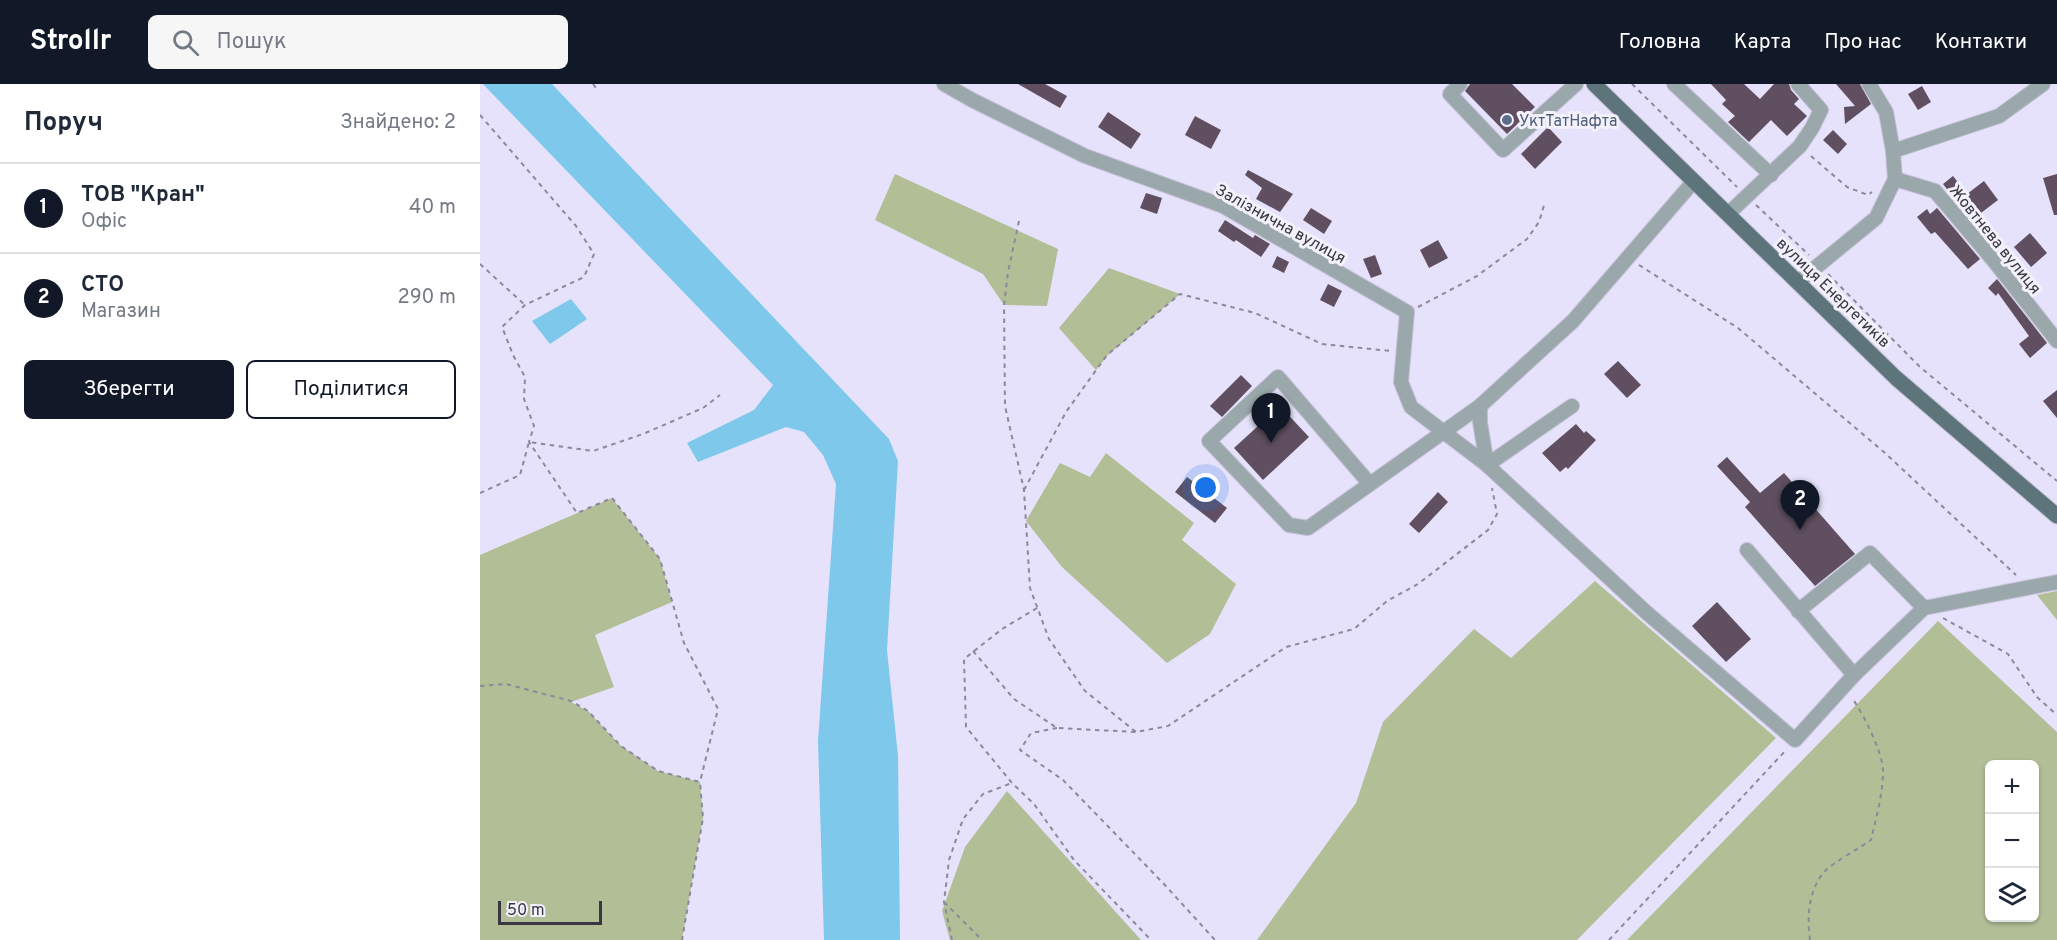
<!DOCTYPE html>
<html lang="uk">
<meta charset="utf-8">
<style>
:root{--surface:#fff;--page:#f6f6f7;--text:#1f2937;--muted:#747a83;--line:#e0e1e3;--accent:#111827}
body{margin:0;font-family:Overpass,sans-serif;background:var(--page);color:var(--text)}
.controls{position:absolute;right:18px;bottom:18px;display:grid;overflow:hidden;border-radius:9px;box-shadow:0 2px 4px #0004}
.controls button{width:54px;height:54px;display:grid;place-items:center;padding:0;border:0;border-bottom:2px solid var(--line);background:var(--surface);color:var(--text);font:30px sans-serif}
.scale{position:absolute;left:18px;bottom:15px;width:104px;box-sizing:border-box;padding-left:6px;border:3px solid #393741;border-top:0;font-size:16px;line-height:21px;white-space:nowrap;color:#393741;-webkit-text-stroke:4px #f3f1fb;paint-order:stroke}
.you{position:absolute;left:726px;top:404px;width:21px;height:21px;margin:-15px;border:4px solid #fff;border-radius:50%;background:#1a73e8;box-shadow:0 0 0 9px #1a73e833}
.badge{display:grid;place-items:center;width:39px;height:39px;border-radius:50%;background:var(--accent);color:#fff;font-size:20px;font-weight:700}
.pin{position:absolute;translate:-50% -50px;filter:drop-shadow(0 2px 3px #0008)}
.pin::after{content:'';position:absolute;top:32px;width:21px;height:18px;background:inherit;clip-path:polygon(0 0,100% 0,50% 100%)}
.list{margin:0;padding:0;list-style:none}
h2{display:flex;justify-content:space-between;align-items:center;height:78px;margin:0;padding:0 24px;font-size:26px}
h2 small{font-size:20px;font-weight:400;color:var(--muted)}
.list li{display:grid;grid-template-columns:39px 1fr auto;gap:18px;align-items:center;box-sizing:border-box;height:90px;padding:0 24px;border-top:2px solid var(--line)}
.list b{display:block;font-size:22px;white-space:nowrap}
.list p{margin:0;font-size:20px;white-space:nowrap;color:var(--muted)}
.list em{font-size:20px;font-style:normal;color:var(--muted)}
.actions{display:flex;gap:12px;padding:18px 24px}
.actions a{flex:1;padding:14px 0;border:2px solid var(--accent);border-radius:9px;text-align:center;font-size:21px;color:var(--accent)}
.actions .main{background:var(--accent);color:#fff}
.icon{flex:none;width:33px;height:33px;fill:none;stroke:currentColor;stroke-width:2;stroke-linecap:round;stroke-linejoin:round}
.map{position:relative;flex:none;width:1577px;height:856px;overflow:hidden}
header{display:flex;align-items:center;gap:36px;box-sizing:border-box;height:84px;padding:0 30px;background:var(--accent);color:#fff}
header strong{font-size:28px}
nav{display:flex;gap:33px;margin-inline-start:auto;font-size:21px}
.search{width:420px;height:54px;background:var(--page);display:flex;align-items:center;gap:15px;box-sizing:border-box;padding:0 21px;border-radius:9px;color:var(--muted);font-size:22px}
main{display:flex}
aside{flex:1;background:var(--surface)}
.map>svg:first-child{display:block}
</style>
<header>
<strong>Strollr</strong>
<div class="search"><svg class="icon" aria-label="search" viewBox="0 0 24 24"><circle cx="10" cy="10" r="6"/><path d="M15 15l6 6"/></svg>Пошук</div>
<nav><a>Головна</a><a>Карта</a><a>Про нас</a><a>Контакти</a></nav>
</header>
<main>
<aside>
<h2>Поруч<small>Знайдено: 2</small></h2>
<ul class="list">
<li><span class="badge">1</span><div><b>ТОВ &quot;Кран&quot;</b><p>Офіс</p></div><em>40 m</em></li>
<li><span class="badge">2</span><div><b>СТО</b><p>Магазин</p></div><em>290 m</em></li>
</ul>
<div class="actions"><a class="main">Зберегти</a><a>Поділитися</a></div>
</aside>
<div class="map">
<svg width="1577" height="856" viewBox="0 0 1577 856">
<rect width="100%" height="100%" fill="#e6e2fb"/>
<!-- green -->
<g fill="#b1be96" fill-rule="evenodd">
<polygon points="415,90 578,165 567,222 524,221 503,190 395,136"/>
<polygon points="629,184 700,210 628,271 616,286 579,244"/>
<polygon points="626,369 714,439 702,456 756,500 730,550 687,579 582,483 546,437 580,379 610,393"/>
<polygon points="132,414 180,475 192,518 115,551 134,603 91,618 108,627 141,662 178,687 220,698 223,734 202,856 0,856 0,471"/>
<polygon points="1115,497 1296,654 1097,856 777,856 876,719 903,638 994,545 1031,574"/>
<polygon points="1577,507 1577,536 1557,511"/>
<path d="M 1458,537 L 1577,648 L 1577,856 L 1147,856 ZM 1510,680 L 1554,680 L 1554,834 L 1510,834 Z"/>
<polygon points="527,707 661,856 470,856 462,827 485,763"/>
</g>
<!-- water -->
<g fill="#7ec8eb">
<polygon points="3,0 72,0 409,355 418,377 407,566 418,672 420,856 344,856 338,657 356,400 343,371 324,348 306,343 218,378 207,359 274,326 293,301"/>
<polygon points="91,215 107,235 70,260 52,237"/>
</g>
<!-- building -->
<g fill="#604f60">
<polygon points="538,0 565,0 587,12 580,24"/>
<polygon points="990,0 1032,0 1055,23 1027,50 985,7"/>
<polygon points="1231,0 1264,0 1280,15 1294,0 1309,0 1311,6 1319,15 1314,20 1327,32 1307,52 1291,36 1269,58 1248,38 1255,32 1242,20 1246,16"/>
<polygon points="1356,0 1380,0 1391,20 1365,40 1364,23 1375,22"/>
<polygon points="1442,2 1451,18 1438,26 1428,10"/>
<polygon points="628,28 661,50 651,65 618,43"/>
<polygon points="715,32 741,46 731,65 705,51"/>
<polygon points="1068,43 1082,58 1055,85 1041,70"/>
<polygon points="1353,46 1367,60 1358,70 1343,56"/>
<polygon points="768,86 813,110 800,128 776,115 782,104 765,91"/>
<polygon points="1577,90 1577,131 1574,131 1563,94"/>
<polygon points="1473,92 1487,110 1504,97 1518,116 1497,132 1489,122 1483,126 1463,100"/>
<polygon points="666,109 682,114 677,130 660,124"/>
<polygon points="831,124 852,137 844,150 823,136"/>
<polygon points="1457,124 1500,175 1488,185 1455,148 1451,150 1437,133 1447,125 1450,130"/>
<polygon points="745,136 773,154 775,151 790,160 781,173 756,156 754,158 738,147"/>
<polygon points="1550,149 1567,169 1551,183 1534,163"/>
<polygon points="958,156 968,174 949,184 940,166"/>
<polygon points="895,171 902,190 891,194 883,175"/>
<polygon points="797,172 809,178 804,189 792,183"/>
<polygon points="1517,195 1567,259 1550,274 1539,260 1549,252 1518,209 1516,212 1508,204"/>
<polygon points="848,200 862,207 854,223 840,216"/>
<polygon points="1138,277 1161,301 1147,314 1124,290"/>
<polygon points="761,291 772,302 742,333 730,322"/>
<polygon points="1577,306 1577,334 1563,317"/>
<polygon points="800,322 829,353 783,396 754,364"/>
<polygon points="1096,340 1104,349 1106,347 1116,356 1088,385 1086,383 1080,388 1062,369"/>
<polygon points="1247,373 1280,409 1304,389 1375,470 1335,502 1265,423 1270,418 1237,382"/>
<polygon points="707,393 747,424 735,439 695,408"/>
<polygon points="958,408 968,418 939,449 929,440"/>
<polygon points="1237,518 1271,555 1246,578 1212,542"/>
</g>
<g fill="none" stroke-linecap="round" stroke-linejoin="round">
<!-- minor casing -->
<g stroke="#c3c0d6" stroke-width="16">
<g id="minor">
<polyline points="464,0 492,16 605,72 743,122 927,228 921,298 931,323 1007,381 1167,529 1315,656 1374,591 1444,524 1577,498"/>
<polyline points="980,0 970,10 1023,66 1096,0"/>
<polyline points="1194,0 1291,91"/>
<polyline points="1413,67 1519,32 1563,0"/>
<polyline points="1415,95 1455,107 1514,177 1577,257"/>
<polyline points="1249,129 1320,62 1332,44 1341,26 1318,0"/>
<polyline points="1318,198 1396,134 1415,95 1413,67 1406,28 1389,0"/>
<polyline points="1000,322 1000,338 1007,381 1092,322"/>
<polyline points="889,399 798,293 729,357 809,441 828,444 1000,322 1093,237 1214,97"/>
<polyline points="1267,466 1374,591"/>
<polyline points="1318,527 1390,469 1444,524"/>
</g>
</g>
<!-- major casing -->
<g stroke="#c3c0d6" stroke-width="17">
<polyline id="major" points="1114,0 1416,294 1577,432"/>
</g>
<!-- path -->
<g stroke="#8c899a" stroke-width="2" stroke-dasharray="4.5 4.5" stroke-linecap="butt">
<polyline points="113,0 117,5"/>
<polyline points="1152,0 1257,103"/>
<polyline points="0,31 96,142 114,170 104,193 45,221 22,243 33,271 45,293 44,315 54,342 49,358 97,429 132,414 180,475 204,559 238,625 220,698"/>
<polyline points="1331,72 1367,103 1388,111 1392,108"/>
<polyline points="1276,121 1329,171"/>
<polyline points="539,137 528,188 524,221 525,322 544,406 550,504 569,555 605,607 656,648"/>
<polyline points="0,180 45,221"/>
<polyline points="1159,181 1258,244 1405,369 1536,491"/>
<polyline points="1348,190 1440,283 1577,397"/>
<polyline points="938,223 997,192 1047,155 1059,138 1065,118"/>
<polyline points="544,406 586,328 627,271 700,210 775,229 842,260 911,267"/>
<polyline points="0,409 40,391 49,358 113,367 163,350 223,324 240,311"/>
<polyline points="557,524 522,545 484,575 486,643 532,699 554,720 594,776 671,856"/>
<polyline points="1463,534 1528,570 1557,613 1577,631"/>
<polyline points="493,567 534,615 577,644 656,648 688,642 806,563 874,545 907,517 938,500 1008,446 1017,430 1012,404"/>
<polyline points="0,602 26,600 91,617 108,627 141,662 178,687 220,698 223,734 202,856"/>
<polyline points="577,644 551,649 540,666 583,696 684,800 735,856"/>
<polyline points="464,818 502,856"/>
<polyline points="472,856 464,818 469,776 483,735 503,710 532,699"/>
<polyline points="1129,856 1307,665"/>
<path d="M 1330,856 C 1327,832 1328,808 1344,788 C 1352,779 1380,764 1391,756 C 1396,734 1403,710 1403,687 C 1403,669 1383,629 1372,614"/>
</g>
<!-- minor -->
<use href="#minor" stroke="#9ba8ab" stroke-width="14"/>
<!-- major -->
<use href="#major" stroke="#5d747a" stroke-width="15"/>
</g>
<!-- markers -->
<circle fill="#5c6f8a" stroke="#f3f1fb" stroke-width="2" cx="1027" cy="36" r="6"/>
<g text-anchor="middle" stroke-width="6" stroke-linejoin="round" paint-order="stroke">
<!-- service labels -->
<g font-size="16" fill="#4e5e75" stroke="#f3f1fb" text-anchor="start">
<text x="1039" y="42">УктТатНафта</text>
</g>
<!-- street labels -->
<g font-size="16" fill="#393741" stroke="#f3f1fb">
<text transform="translate(801 139) rotate(29)" y="6">Залізнична вулиця</text>
<text transform="translate(1516 155) rotate(51)" y="6">Жовтнева вулиця</text>
<text transform="translate(1354 208) rotate(44)" y="6">вулиця Енергетиків</text>
</g>
</g>
</svg>
<div class="controls">
<button>+</button>
<button>−</button>
<button><svg class="icon" aria-label="layers" viewBox="0 0 24 24"><path d="M12 4l9 5-9 5-9-5zM3 14l9 5 9-5"/></svg></button>
</div>
<div class="scale">50 m</div>
<div class="you"></div>
<div class="pin badge" style="left:791px;top:359px">1</div>
<div class="pin badge" style="left:1320px;top:446px">2</div>
</div>
</main>
